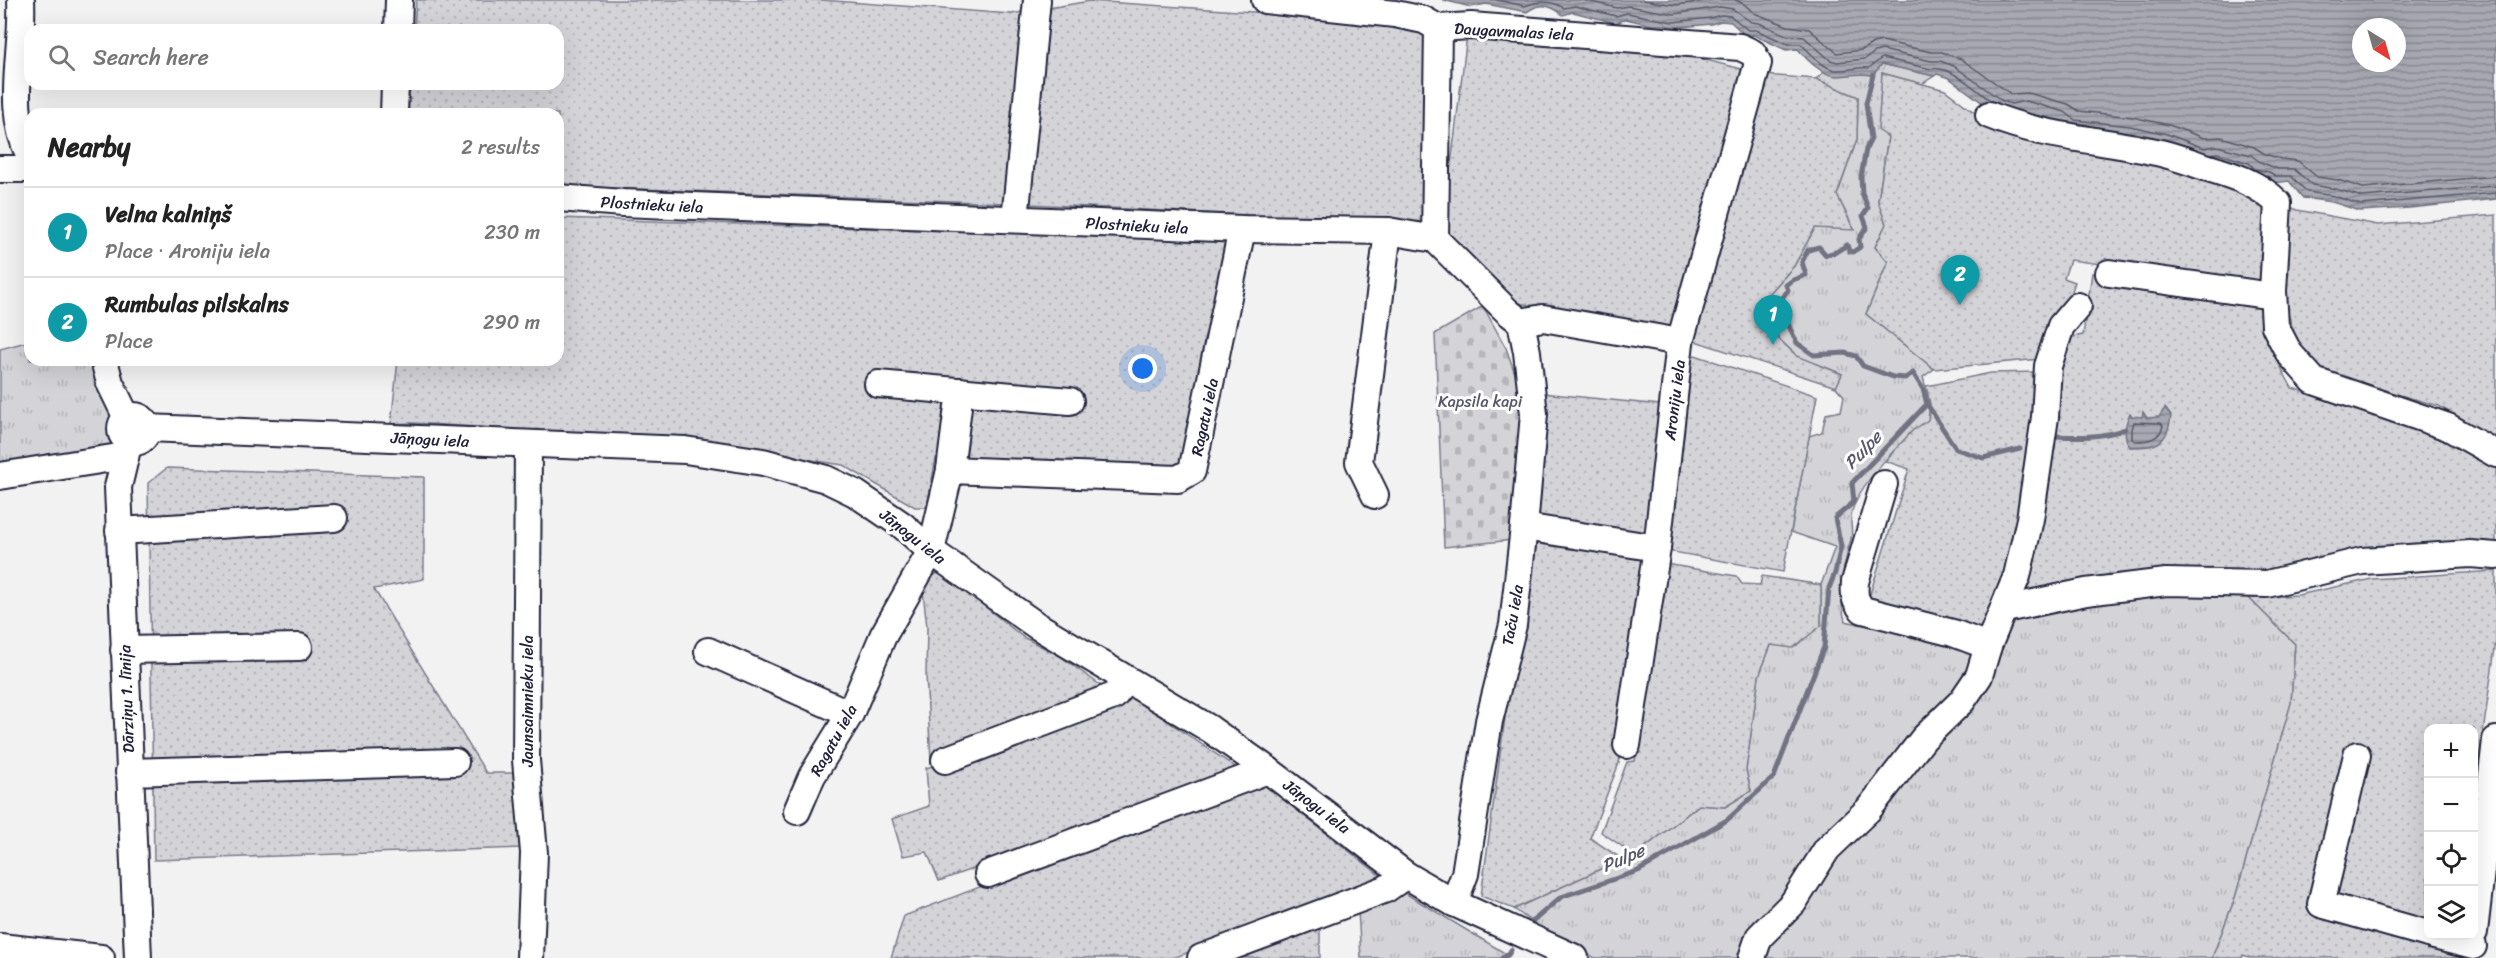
<!DOCTYPE html>
<meta charset="utf-8">
<style>
:root{--surface:#fff;--page:#f2f2f2;--text:#222;--muted:#767676;--line:#e0e0e0;--accent:#c8321e}
body{margin:0;font-family:Sriracha,sans-serif;background:var(--page);color:var(--text)}
.controls{position:absolute;right:18px;bottom:18px;display:grid;overflow:hidden;border-radius:12px;box-shadow:0 6px 24px #0002}
.controls button{width:54px;height:54px;display:grid;place-items:center;padding:0;border:0;border-bottom:2px solid var(--line);background:var(--surface);color:var(--text);font:30px sans-serif}
.compass{position:absolute;left:2352px;top:18px;width:54px;height:54px;border-radius:50%;background:var(--surface);box-shadow:0 6px 24px #0002;rotate:143deg}
.you{position:absolute;left:1143px;top:369px;width:21px;height:21px;margin:-15px;border:4px solid #fff;border-radius:50%;background:#1a73e8;box-shadow:0 0 0 9px #1a73e833}
.badge{display:grid;place-items:center;width:39px;height:39px;border-radius:50%;background:var(--accent);color:#fff;font-size:20px;font-weight:700}
.pin{position:absolute;translate:-50% -50px;filter:drop-shadow(0 2px 3px #0008)}
.pin::after{content:'';position:absolute;top:32px;width:21px;height:18px;background:inherit;clip-path:polygon(0 0,100% 0,50% 100%)}
.list{margin:0;padding:0;list-style:none}
h2{display:flex;justify-content:space-between;align-items:center;height:78px;margin:0;padding:0 24px;font-size:26px}
h2 small{font-size:20px;font-weight:400;color:var(--muted)}
.list li{display:grid;grid-template-columns:39px 1fr auto;gap:18px;align-items:center;box-sizing:border-box;height:90px;padding:0 24px;border-top:2px solid var(--line)}
.list b{display:block;font-size:22px;white-space:nowrap}
.list p{margin:0;font-size:20px;white-space:nowrap;color:var(--muted)}
.list em{font-size:20px;font-style:normal;color:var(--muted)}
.icon{flex:none;width:33px;height:33px;fill:none;stroke:currentColor;stroke-width:2;stroke-linecap:round;stroke-linejoin:round}
.map{position:relative;flex:none;width:2496px;height:958px;overflow:hidden}
.search{position:absolute;background:var(--surface);box-shadow:0 6px 24px #0002;left:24px;top:24px;width:540px;height:66px;display:flex;align-items:center;gap:15px;box-sizing:border-box;padding:0 21px;border-radius:18px;color:var(--muted);font-size:22px}
.panel{position:absolute;background:var(--surface);box-shadow:0 6px 24px #0002;left:24px;top:108px;width:540px;height:258px;border-radius:18px}
.map>svg:first-child{display:block}
</style>
<div class="map">
<svg width="2496" height="958" viewBox="0 0 2496 958">
<defs>
<pattern id="grass-tufts" width="24" height="20" patternUnits="userSpaceOnUse" patternTransform="scale(1.5)"><rect width="24" height="20" fill="#d3d3d8"/><path d="M3 7l-1-3M5 7V3M7 7l1-3M15 17l-1-3M17 17v-4M19 17l1-3" fill="none" stroke="#b5b5ba"/></pattern>
<pattern id="cemetery-stones" width="16" height="16" patternUnits="userSpaceOnUse" patternTransform="scale(1.5)"><rect width="16" height="16" fill="#d3d3d8"/><path d="M2 7V4a2 2 0 0 1 4 0v3zM10 15v-3a2 2 0 0 1 4 0v3z" fill="#b5b5ba"/></pattern>
<pattern id="garden-dots" width="8" height="8" patternUnits="userSpaceOnUse" patternTransform="scale(1.5)"><rect width="8" height="8" fill="#d3d3d8"/><path d="M2 2h.1M6 6h.1" fill="none" stroke="#b5b5ba" stroke-width="1.8" stroke-linecap="round"/></pattern>
<pattern id="water-rules" width="6" height="5" patternUnits="userSpaceOnUse" patternTransform="scale(1.5)"><rect width="6" height="5" fill="#a8a8b2"/><path d="M0 2.5h6" fill="none" stroke="#888892"/></pattern>
</defs>
<rect width="100%" height="100%" fill="#f2f2f3"/>
<filter id="ink" filterUnits="userSpaceOnUse"><feTurbulence type="fractalNoise" baseFrequency=".0167" numOctaves="2"/><feDisplacementMap in="SourceGraphic" scale="12" xChannelSelector="R" yChannelSelector="G"/><feConvolveMatrix kernelMatrix="1 2 1 2 8 2 1 2 1" color-interpolation-filters="sRGB"/></filter>
<g filter="url(#ink)">
<!-- grass -->
<g fill="url(#grass-tufts)" stroke="#7a7a8a" stroke-width="1.5">
<path d="M 1882,64 L 1934,76 L 1922,84 L 1882,73 L 1888,137 L 1878,201 L 1886,224 L 1875,247 L 1888,261 L 1866,314 L 1934,369 L 1923,377 L 1930,404 L 1929,420 C 1905,436 1855,487 1851,516 C 1850,523 1853,531 1851,539 C 1843,570 1837,588 1845,621 L 1979,648 L 1973,672 L 1748,958 L 1595,958 L 1540,928 L 1514,909 L 1622,859 L 1635,855 L 1699,805 L 1725,807 L 1751,791 L 1746,770 L 1759,676 L 1771,645 L 1821,626 L 1821,585 L 1835,547 L 1791,532 L 1809,436 L 1822,432 L 1826,414 L 1841,411 L 1844,396 L 1836,387 L 1842,374 L 1797,356 L 1778,338 L 1768,295 L 1794,266 L 1815,228 L 1854,229 L 1837,195 L 1857,139 L 1858,97 L 1816,79 L 1824,72 C 1840,78 1856,72 1873,74 Z"/>
<polygon points="30,341 30,360 90,360 114,424 113,448 0,467 0,349"/>
<polygon points="2161,589 2249,598 2295,644 2291,704 2235,898 2212,958 1762,958 1763,943 1839,847 2010,615"/>
<polygon points="1405,893 1508,955 1506,958 1361,958 1358,911"/>
</g>
<!-- cemetery -->
<polygon fill="url(#cemetery-stones)" stroke="#7a7a8a" stroke-width="1.5" points="1483,306 1506,348 1523,396 1513,540 1444,547 1435,334"/>
<!-- garden -->
<g fill="url(#garden-dots)" stroke="#7a7a8a" stroke-width="1.5">
<polygon points="416,0 821,0 1011,14 1029,11 1005,203 558,186 558,114 408,114 410,84 558,84 558,30 414,30"/>
<polygon points="1090,1 1428,24 1422,224 1030,204 1049,8"/>
<polygon points="1468,27 1621,38 1745,70 1673,328 1663,330 1507,301 1443,229"/>
<polygon points="1882,73 1945,90 2003,134 2183,165 2259,195 2269,224 2266,285 2070,260 2064,278 2075,282 2065,313 2056,310 2040,359 1934,369 1866,314 1888,262 1875,247 1886,224 1878,201 1888,137 1878,130"/>
<polygon points="1763,75 1816,79 1858,97 1857,139 1837,195 1854,230 1815,228 1794,266 1768,295 1778,338 1797,356 1842,374 1836,387 1689,339"/>
<polygon points="2288,206 2297,210 2378,225 2496,215 2496,440 2439,406 2321,373 2296,340 2286,306"/>
<polygon points="558,218 1225,240 1184,463 1173,479 936,458 927,507 915,507 843,465 682,440 413,423 391,424 398,360 558,360"/>
<polygon points="2092,273 2264,306 2277,360 2292,388 2418,429 2479,454 2496,468 2496,547 2015,599 2059,362 2068,338 2083,335"/>
<polygon points="1695,355 1817,396 1783,572 1662,550 1686,362"/>
<polygon points="2037,372 2022,524 1986,628 1967,634 1866,607 1909,469 1885,461 1912,431 1928,420 1930,404 1926,386 1991,373"/>
<polygon points="1542,393 1660,405 1648,538 1538,525"/>
<polygon points="167,468 424,477 424,579 374,589 486,773 516,773 521,848 154,860 148,483"/>
<polygon points="1537,541 1649,558 1631,693 1619,763 1590,838 1622,859 1514,909 1481,896 1506,710"/>
<polygon points="1660,563 1736,576 1742,584 1760,585 1762,576 1821,585 1821,626 1793,648 1771,645 1759,676 1746,770 1751,791 1725,807 1699,805 1635,855 1601,832 1627,762 1635,761"/>
<polygon points="941,571 1023,637 1060,656 1111,693 931,761 926,675 927,627 922,583"/>
<polygon points="2496,571 2496,641 2474,796 2474,728 2428,728 2428,928 2314,907 2461,950 2462,958 2251,958 2243,955 2242,958 2212,958 2235,898 2291,703 2295,644 2249,598 2298,595 2372,579"/>
<polygon points="1132,697 1241,771 939,881 927,852 903,856 892,819 929,806 926,768 1046,730"/>
<polygon points="1258,780 1386,880 1173,958 891,958 904,916"/>
<polygon points="1320,928 1320,958 1228,958"/>
</g>
<!-- water -->
<g fill="url(#water-rules)" stroke="#727282" stroke-width="1.5" fill-rule="evenodd">
<path d="M 1443,0 L 2496,0 L 2496,199 L 2410,208 L 2360,211 L 2332,202 L 2303,198 L 2289,181 L 2274,183 L 2268,178 L 1995,112 L 1949,78 L 1937,74 L 1934,76 L 1882,64 L 1873,75 C 1860,73 1851,75 1838,76 C 1824,77 1807,60 1798,49 L 1786,50 L 1754,35 L 1746,36 L 1731,22 L 1721,21 L 1711,24 L 1671,28 L 1665,25 L 1652,25 L 1626,19 L 1616,23 L 1573,12 L 1563,15 C 1551,5 1540,2 1527,12 L 1486,4 L 1471,7 ZM 2361,27 L 2397,27 L 2397,63 L 2361,63 Z"/>
<path d="M 2165,408 L 2171,416 C 2167,445 2157,447 2130,447 C 2123,437 2125,424 2130,413 L 2132,416 L 2142,417 L 2143,412 L 2147,418 L 2159,417 Z"/>
</g>
<g fill="none" stroke-linecap="round" stroke-linejoin="round">
<!-- shore -->
<g stroke="#58586b" stroke-width="1.5">
<path d="M 1497,0 L 1525,6 C 1539,0 1551,0 1564,8 L 1575,6 L 1616,16 L 1627,13 L 1673,22 L 1710,18 L 1721,15 L 1731,16 L 1748,30 L 1756,30 L 1788,44 L 1801,44 C 1810,52 1822,68 1835,70 C 1846,71 1857,67 1869,68 L 1882,58 L 1931,69 C 1951,65 1976,90 1991,101"/>
<polyline points="1583,0 1617,8 1628,6 1674,14 1720,7 1733,9 1751,22 1759,23 1788,36 1804,37 1830,60 1837,62 1865,59 1875,52 1882,50 1931,61 1940,61 1954,66 2001,100 2011,104 2026,101 2065,112 2075,120 2130,126 2167,134 2204,148 2217,146 2251,155 2260,162 2278,169 2294,169 2312,185 2336,189 2362,197 2496,186"/>
<polyline points="1643,0 1676,5 1712,0"/>
<polyline points="1735,0 1744,4 1754,13 1788,26 1809,29 1837,53 1862,50 1873,43 1882,41 1931,52 1942,52 1961,59 2011,94 2028,93 2068,104 2079,111 2132,117 2169,125 2204,138 2221,137 2254,147 2265,154 2281,159 2298,161 2317,177 2338,180 2363,188 2496,176"/>
<polyline points="2211,154 2217,153 2249,163 2255,169 2269,172 2276,176 2291,176 2307,192 2334,196 2361,205 2496,193"/>
<path d="M 2134,422 L 2161,423 L 2163,426 C 2159,440 2148,441 2135,441 L 2132,439 L 2132,429 Z"/>
</g>
<!-- stream -->
<g stroke="#727282" stroke-width="5">
<polyline points="1927,404 1956,449 1983,458 2020,449"/>
<path d="M 2053,436 C 2078,437 2101,438 2125,429"/>
<polyline points="1532,922 1561,897 1638,871 1727,820 1774,777 1824,647 1829,588 1835,573 1841,546 1835,518 1854,502 1852,483 1927,404 1923,389 1913,373 1905,378 1893,377 1863,366 1856,356 1845,353 1814,355 1797,343 1789,326 1782,298 1788,290 1786,285 1793,280 1806,275 1802,262 1808,250 1819,247 1826,255 1836,252 1847,245 1849,251 1853,252 1860,247 1859,239 1867,227 1863,216 1868,208 1862,193 1861,177 1866,149 1871,139 1866,103 1873,75"/>
<polyline points="1502,958 1508,955 1511,950"/>
</g>
<!-- minor casing -->
<g stroke="#22223b" stroke-width="30">
<g id="minor">
<path d="M 21,0 C 24,50 5,110 30,156"/>
<polyline points="1265,0 1395,14 1424,20 1438,28 1471,26 1740,47 1753,53 1758,63 1680,342 1657,548 1627,745"/>
<polyline points="398,30 399,0"/>
<polyline points="394,114 395,84"/>
<path d="M 1989,115 C 2042,137 2097,139 2151,151 C 2169,154 2187,161 2205,167 C 2232,175 2258,183 2278,203 L 2273,291 L 2275,326 L 2289,353 L 2314,381 L 2448,427 L 2496,454"/>
<polyline points="0,169 30,169"/>
<polyline points="558,198 623,203 1242,229 1388,231 1435,239 1508,312 1521,322 1543,318 1680,342"/>
<polyline points="1015,219 1037,0"/>
<polyline points="1435,239 1438,28"/>
<polyline points="2109,273 2273,296"/>
<polyline points="104,360 110,383 127,418"/>
<polyline points="878,384 1070,401"/>
<circle cx="134" cy="429" r="13"/>
<polyline points="147,428 685,450 763,462 826,479 855,493 902,525 931,551 1036,625 1210,729 1268,770 1406,875 1454,903 1575,958"/>
<polyline points="129,441 118,487 138,958"/>
<polyline points="528,444 526,760 534,853 530,958"/>
<polyline points="950,470 1178,479 1192,471 1242,229"/>
<polyline points="0,476 125,456"/>
<path d="M 1884,484 L 1855,582 C 1854,594 1854,601 1863,610 L 1953,633 L 1988,646"/>
<polyline points="1375,495 1359,462 1388,231"/>
<polyline points="1524,527 1657,548"/>
<polyline points="119,531 334,518"/>
<polyline points="2005,609 2086,592 2166,582 2267,584 2362,561 2470,554 2496,556"/>
<polyline points="124,650 299,647"/>
<polyline points="708,651 850,714"/>
<polyline points="2357,755 2321,904 2428,934"/>
<polyline points="945,760 1114,696 1127,680"/>
<polyline points="129,772 455,762"/>
<polyline points="797,811 812,776 850,714 883,636 931,551 950,470 960,391"/>
<polyline points="988,874 1268,770"/>
<polyline points="1454,903 1465,874 1489,721 1513,625 1524,527 1534,414 1527,352 1521,322"/>
<polyline points="2474,932 2496,740"/>
<polyline points="2434,936 2473,946"/>
<polyline points="0,947 101,958"/>
<polyline points="1201,958 1386,889 1406,875"/>
<polyline points="1752,958 1759,937 1793,903 1827,849 1868,810 1924,738 1962,701 1979,676 1988,646 2017,576 2030,519 2045,417 2048,366 2061,326 2078,306"/>
</g>
</g>
<!-- minor -->
<use href="#minor" stroke="#fff" stroke-width="26"/>
</g>
</g>
<g text-anchor="middle" stroke-width="6" stroke-linejoin="round" paint-order="stroke">
<!-- street labels -->
<g font-size="16" fill="#22223b" stroke="#fff">
<text transform="translate(1514 31) rotate(3)" y="6">Daugavmalas iela</text>
<text transform="translate(652 204) rotate(3)" y="6">Plostnieku iela</text>
<text transform="translate(1137 225) rotate(3)" y="6">Plostnieku iela</text>
<text transform="translate(1674 400) rotate(-83)" y="6">Aroniju iela</text>
<text transform="translate(1204 417) rotate(-78)" y="6">Ragatu iela</text>
<text transform="translate(430 439) rotate(3)" y="6">Jāņogu iela</text>
<text transform="translate(913 536) rotate(38)" y="6">Jāņogu iela</text>
<text transform="translate(1512 615) rotate(-80)" y="6">Taču iela</text>
<text transform="translate(126 699) rotate(-92)" y="6">Dārziņu 1. līnija</text>
<text transform="translate(527 701) rotate(-90)" y="6">Jaunsaimnieku iela</text>
<text transform="translate(833 740) rotate(-61)" y="6">Ragatu iela</text>
<text transform="translate(1317 806) rotate(37)" y="6">Jāņogu iela</text>
</g>
<!-- park labels -->
<g font-size="16" fill="#57576a" stroke="#fff">
<text x="1480" y="407">Kapsila kapi</text>
</g>
<!-- water labels -->
<g font-size="18" font-style="italic" fill="#58586b" stroke="#fff">
<text transform="translate(1863 450) rotate(-46)" y="6">Pulpe</text>
<text transform="translate(1623 858) rotate(-23)" y="6">Pulpe</text>
</g>
</g>
</svg>
<div class="controls">
<button>+</button>
<button>−</button>
<button><svg class="icon" aria-label="locate" viewBox="0 0 24 24"><circle cx="12" cy="12" r="6"/><path d="M12 2v4M12 18v4M2 12h4M18 12h4"/></svg></button>
<button><svg class="icon" aria-label="layers" viewBox="0 0 24 24"><path d="M12 4l9 5-9 5-9-5zM3 14l9 5 9-5"/></svg></button>
</div>
<svg class="compass" viewBox="-18 -18 36 36"><path d="M0-13l5 13h-10z" fill="#e53935"/><path d="M0 13l5-13h-10z" fill="#767676"/></svg>
<div class="you"></div>
<div class="pin badge" style="left:1773px;top:345px;background:#0f9aa8">1</div>
<div class="pin badge" style="left:1960px;top:305px;background:#0f9aa8">2</div>
<div class="search"><svg class="icon" aria-label="search" viewBox="0 0 24 24"><circle cx="10" cy="10" r="6"/><path d="M15 15l6 6"/></svg>Search here</div>
<section class="panel">
<h2>Nearby<small>2 results</small></h2>
<ul class="list">
<li><span class="badge" style="background:#0f9aa8">1</span><div><b>Velna kalniņš</b><p>Place · Aroniju iela</p></div><em>230 m</em></li>
<li><span class="badge" style="background:#0f9aa8">2</span><div><b>Rumbulas pilskalns</b><p>Place</p></div><em>290 m</em></li>
</ul>
</section>
</div>
